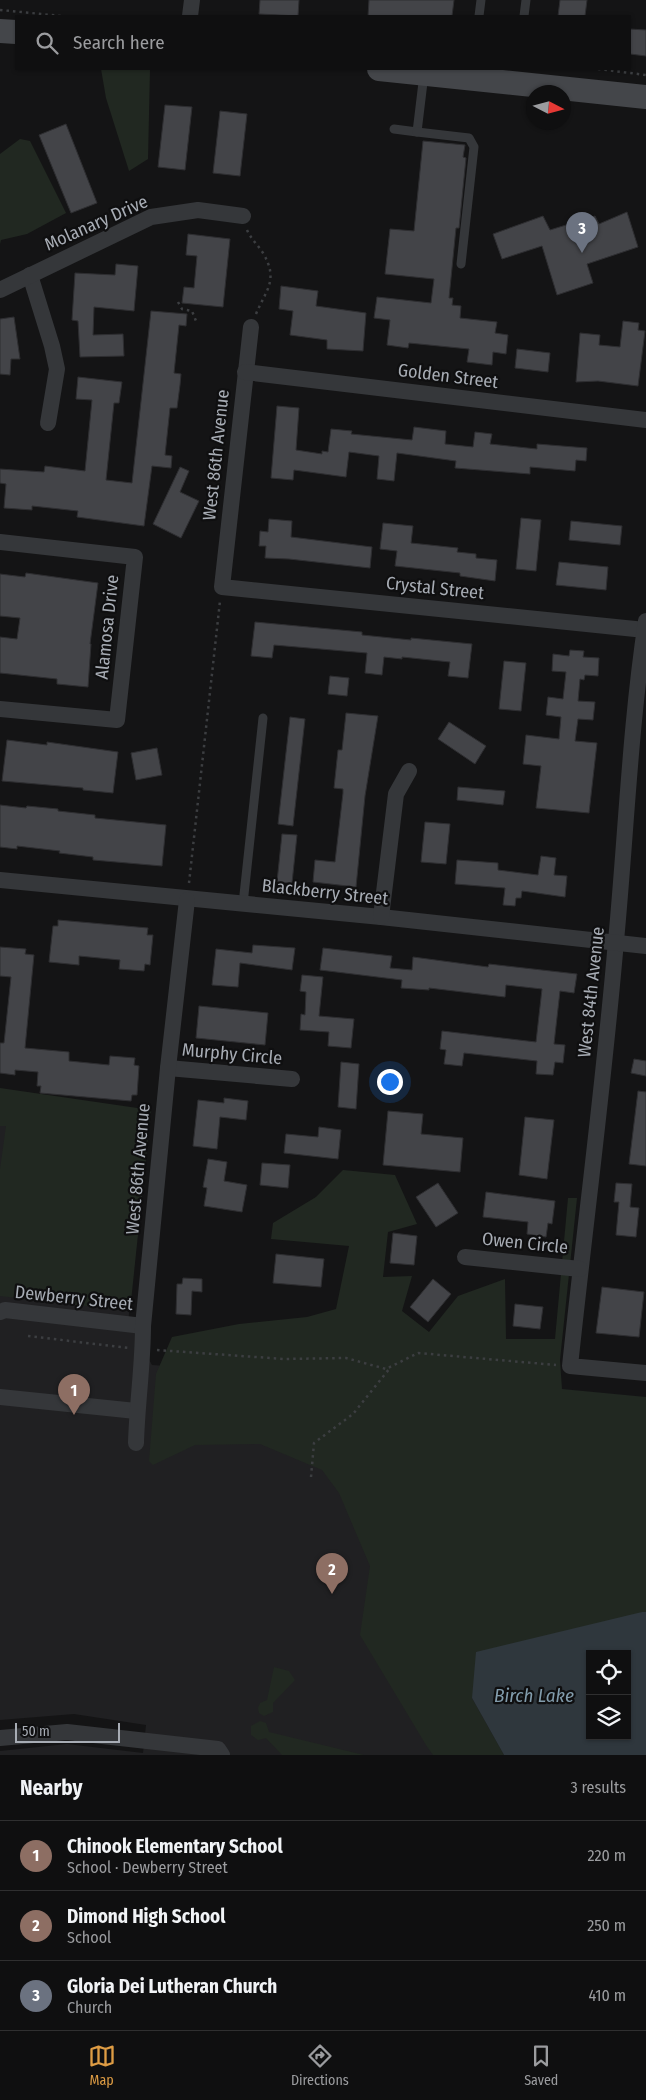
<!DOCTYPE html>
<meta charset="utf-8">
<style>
:root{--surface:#0f0f10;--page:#1d1d1e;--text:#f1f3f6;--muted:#9b9c9f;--line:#2f2f30;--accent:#de9c44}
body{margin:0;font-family:"Fira Sans Condensed",sans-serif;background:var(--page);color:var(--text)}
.controls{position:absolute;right:15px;bottom:15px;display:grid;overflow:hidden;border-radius:0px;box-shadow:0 1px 4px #0004}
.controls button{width:45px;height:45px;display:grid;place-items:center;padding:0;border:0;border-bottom:1px solid var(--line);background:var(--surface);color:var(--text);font:25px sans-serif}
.compass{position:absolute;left:526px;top:85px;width:45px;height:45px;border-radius:50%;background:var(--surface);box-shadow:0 1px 4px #0004;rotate:96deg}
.scale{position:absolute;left:15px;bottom:12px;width:105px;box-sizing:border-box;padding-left:5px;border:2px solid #a7acb4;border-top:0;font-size:14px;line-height:18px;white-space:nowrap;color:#a7acb4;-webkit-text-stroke:4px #0f0f10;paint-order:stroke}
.you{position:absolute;left:389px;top:1081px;width:18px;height:18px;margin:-12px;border:4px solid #fff;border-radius:50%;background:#1a73e8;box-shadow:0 0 0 8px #1a73e833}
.badge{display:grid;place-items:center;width:32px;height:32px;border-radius:50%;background:var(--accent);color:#fff;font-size:16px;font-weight:700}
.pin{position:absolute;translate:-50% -41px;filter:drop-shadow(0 1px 2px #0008)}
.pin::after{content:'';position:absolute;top:26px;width:18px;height:15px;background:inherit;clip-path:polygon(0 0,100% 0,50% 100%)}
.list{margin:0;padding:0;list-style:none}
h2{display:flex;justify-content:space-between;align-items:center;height:65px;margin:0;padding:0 20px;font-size:21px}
h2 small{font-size:16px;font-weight:400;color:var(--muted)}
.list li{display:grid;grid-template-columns:32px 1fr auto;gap:15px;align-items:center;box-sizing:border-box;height:70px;padding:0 20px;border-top:1px solid var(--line)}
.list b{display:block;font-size:19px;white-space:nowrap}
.list p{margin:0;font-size:16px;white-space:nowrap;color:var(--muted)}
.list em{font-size:16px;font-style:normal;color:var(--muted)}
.icon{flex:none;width:28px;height:28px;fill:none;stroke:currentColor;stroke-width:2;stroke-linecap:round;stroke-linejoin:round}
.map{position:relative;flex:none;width:646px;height:1755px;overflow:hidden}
.search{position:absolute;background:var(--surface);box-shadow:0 1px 4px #0004;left:15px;right:15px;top:15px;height:55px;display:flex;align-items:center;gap:12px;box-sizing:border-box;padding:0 18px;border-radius:0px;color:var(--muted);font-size:19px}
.sheet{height:275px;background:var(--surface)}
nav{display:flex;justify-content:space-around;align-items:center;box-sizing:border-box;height:70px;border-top:1px solid var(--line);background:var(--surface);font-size:14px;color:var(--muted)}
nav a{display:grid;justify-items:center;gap:2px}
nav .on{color:var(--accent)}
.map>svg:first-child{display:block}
</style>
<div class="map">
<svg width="646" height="1755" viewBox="0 0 646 1755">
<rect width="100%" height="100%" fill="#141415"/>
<!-- built -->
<polygon fill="#202022" points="0,1095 151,1110 128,1323 143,1326 143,1349 152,1365 541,1392 476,1652 472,1698 504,1755 0,1755 0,1751 67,1744 143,1753 146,1725 74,1714 0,1720"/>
<!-- green -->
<g fill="#212821">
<polygon points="101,69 150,69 148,159 129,171 106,98"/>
<polygon points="20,139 30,141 66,213 27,234 1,240 0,244 0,154"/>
<polygon points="0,1088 151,1110 130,1311 0,1296 0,1169 6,1126 0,1126"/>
<polygon points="343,1170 395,1175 417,1224 388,1232 383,1277 412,1276 402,1311 429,1332 458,1296 505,1279 506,1339 555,1339 568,1198 577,1198 560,1360 562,1389 646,1397 646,1612 642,1612 472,1698 504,1755 433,1755 426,1745 360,1635 370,1566 339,1493 322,1470 260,1444 195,1445 153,1465 149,1461 156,1374 172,1337 239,1324 307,1317 336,1309 349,1246 271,1239 273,1223 316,1197"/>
<polygon points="274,1667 289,1671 295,1680 273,1703 273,1712 264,1716 259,1713 258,1708 260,1703 267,1700"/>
<polygon points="260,1721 266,1723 269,1732 364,1755 282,1755 266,1738 258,1740 251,1735 251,1726"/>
</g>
<!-- water -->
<path fill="#2f373d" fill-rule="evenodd" d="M 642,1612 L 646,1612 L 646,1755 L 504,1755 L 472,1698 L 476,1652 ZM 590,1654 L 627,1654 L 627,1736 L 590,1736 Z"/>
<!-- building -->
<g fill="#434448" stroke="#2e2e31">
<polygon points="260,0 299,0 298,16 259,14"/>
<polygon points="369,0 454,0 452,16 368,16"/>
<polygon points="560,0 587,0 585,16 558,16"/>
<polygon points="630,29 646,30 646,56 630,54"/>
<polygon points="165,105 192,107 185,170 158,167"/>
<polygon points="220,111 247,114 240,176 213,173"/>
<polygon points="66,124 97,203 71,213 39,135"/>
<polygon points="423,141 465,145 463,157 466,158 459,228 456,228 449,298 453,298 452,305 461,306 460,318 497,322 495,333 508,335 506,354 493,352 492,365 467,362 469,349 409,343 408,348 387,345 390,320 374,318 377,297 431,303 434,279 385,274 390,229 414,231"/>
<polygon points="627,212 638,247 587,264 593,283 557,295 542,246 502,259 493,234 543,216 550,230 595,216 599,224"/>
<polygon points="188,234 230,239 223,307 182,303 184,287 194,288 197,256 186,255"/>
<polygon points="116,264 138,266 134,311 94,307 93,335 123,334 124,356 80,357 78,321 72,320 75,273 115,275"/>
<polygon points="281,286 318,291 316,306 366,313 363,351 327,349 327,340 290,335 293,311 279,309"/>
<polygon points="151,311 187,314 186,326 179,325 174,373 181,374 180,385 177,408 170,408 165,455 172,456 171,468 152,466 144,526 77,517 78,511 32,506 32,510 4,508 6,484 0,483 0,469 44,472 45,466 85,471 92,400 76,399 78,377 122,382 119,403 114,403 106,480 132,483"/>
<polygon points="14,317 20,359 11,359 10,375 0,374 0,319"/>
<polygon points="623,321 639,323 638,330 645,331 638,386 598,381 576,382 580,333 600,335 599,345 620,347"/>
<polygon points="517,349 550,353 548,372 515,368"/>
<polygon points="277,406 299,408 296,450 322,454 322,451 328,452 331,429 352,431 351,434 412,440 414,427 446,431 445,444 473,447 475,432 492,434 490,444 537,449 537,444 587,448 586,461 576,460 575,471 530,467 530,474 455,468 456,461 397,453 394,481 377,479 379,456 349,452 346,477 294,470 293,480 271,478"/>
<polygon points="180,467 189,471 180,492 199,501 181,538 153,524"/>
<polygon points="521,518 541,520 536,571 516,569"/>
<polygon points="269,519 292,521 291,537 372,547 370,568 289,559 265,558 266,546 259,546 260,531 268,532"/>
<polygon points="571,521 622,526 620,545 569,540"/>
<polygon points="383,523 413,526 411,543 458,548 457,552 476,554 476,558 497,560 495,581 460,576 460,573 395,566 397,551 380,549"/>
<polygon points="559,562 608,567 606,590 556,585"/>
<polygon points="26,573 98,583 90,644 91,644 88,687 57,684 57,679 0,673 0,637 17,639 20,618 0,616 0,574 25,577"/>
<polygon points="255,622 362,632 362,635 411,640 411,638 472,644 468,678 448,676 450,662 402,657 402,659 384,657 382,675 365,673 367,653 274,645 272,658 251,656"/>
<polygon points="570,650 584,651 583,657 599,658 598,676 585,675 584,680 580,679 578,701 595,702 593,720 578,719 575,741 597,743 589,813 536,808 541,766 523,764 526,735 559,739 561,717 546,715 548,697 563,699 566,672 552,671 553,654 569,656"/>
<polygon points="504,661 526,663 521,711 499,709"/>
<polygon points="330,676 349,678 347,696 328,694"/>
<polygon points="346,713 378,716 365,796 356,887 313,882 315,860 335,862 343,793 343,789 334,788 338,750 342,750"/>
<polygon points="290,717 305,719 293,826 278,824"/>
<polygon points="449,722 486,746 475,764 438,739"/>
<polygon points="7,740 47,745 47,742 118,752 113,793 83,790 83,788 2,781"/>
<polygon points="157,748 162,775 136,780 131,753"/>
<polygon points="458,787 505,791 503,805 457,800"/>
<polygon points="0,805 26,808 27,806 58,809 58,811 95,815 95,818 166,825 162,866 93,860 93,857 59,853 60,851 17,846 17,849 0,847"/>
<polygon points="425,822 450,824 446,864 421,862"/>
<polygon points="282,834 297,835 292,883 277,882"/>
<polygon points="541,856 556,858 554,875 567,876 565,897 522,891 521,898 516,898 515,906 503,905 505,888 455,884 457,860 498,863 498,870 538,875"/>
<polygon points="58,920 148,928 147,935 153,935 150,965 145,964 144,971 119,969 120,960 79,956 79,965 49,962 53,926 58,926"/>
<polygon points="253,945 295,948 292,970 240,963 238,987 212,985 216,949 252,953"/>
<polygon points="0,947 26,949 25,954 34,955 25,1048 69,1052 69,1061 109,1065 110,1056 135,1058 134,1065 139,1066 137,1095 132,1095 131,1101 40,1093 41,1086 37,1086 38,1072 15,1070 15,1075 0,1073 0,1043 4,1043 11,977 0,976"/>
<polygon points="323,948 392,956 390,968 412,970 413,957 488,967 489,964 577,974 574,993 560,991 554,1044 565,1045 563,1063 555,1062 553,1075 536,1074 537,1061 464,1053 462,1066 444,1064 446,1050 440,1049 442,1031 536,1042 542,989 506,985 505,997 429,988 429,990 401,988 402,980 320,970"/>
<polygon points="302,975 323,977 319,1016 354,1019 351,1048 328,1046 329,1032 300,1030 301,1014 305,1015 306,992 300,991"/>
<polygon points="199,1006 268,1013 265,1045 196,1038"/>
<polygon points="634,1059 646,1061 646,1076 631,1073"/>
<polygon points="341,1062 359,1064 356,1109 338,1107"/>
<polygon points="638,1091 646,1092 646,1166 629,1164"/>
<polygon points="224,1098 248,1101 246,1120 220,1117 217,1149 193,1146 198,1100 224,1103"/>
<polygon points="388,1111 423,1114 421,1134 463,1138 460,1172 383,1165"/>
<polygon points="525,1117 554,1120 547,1179 519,1175"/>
<polygon points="319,1127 341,1130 338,1159 284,1153 286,1134 318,1137"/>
<polygon points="208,1159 227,1162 224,1181 247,1185 242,1212 204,1206 207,1188 203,1187"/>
<polygon points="262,1163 290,1165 288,1188 260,1185"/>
<polygon points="438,1183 458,1213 436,1227 416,1197"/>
<polygon points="616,1183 632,1184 630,1207 639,1208 636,1237 616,1235 619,1202 614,1202"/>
<polygon points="486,1192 555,1201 552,1224 548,1223 546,1237 527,1234 528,1222 483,1217"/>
<polygon points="393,1233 417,1236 414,1265 390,1263"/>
<polygon points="276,1254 324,1259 321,1287 273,1283"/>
<polygon points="183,1278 202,1279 202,1292 192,1291 191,1315 176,1314 177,1284 182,1284"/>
<polygon points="433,1279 451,1294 428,1322 410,1307"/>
<polygon points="602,1287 644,1292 639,1337 596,1333"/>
<polygon points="515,1304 543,1307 540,1329 513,1326"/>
</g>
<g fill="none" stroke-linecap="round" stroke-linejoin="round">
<!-- path -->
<g stroke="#3c3e41" stroke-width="2.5" stroke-dasharray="2.5 4" stroke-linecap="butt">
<polyline points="0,10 62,16"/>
<polyline points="598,69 646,75"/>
<path d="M 247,230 C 251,239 258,245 263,253 C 279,280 266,290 256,314"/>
<polyline points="178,302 182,309 192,311 196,321"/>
<polyline points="189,883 220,601"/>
<polyline points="28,1336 129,1348"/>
<polyline points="157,1350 284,1359 346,1358 386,1369 418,1353 556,1365"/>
<polyline points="311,1477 314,1443 353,1414 390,1368"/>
</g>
<!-- lane -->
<g stroke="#35373a" stroke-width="9">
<polyline points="479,16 481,0"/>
<polyline points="524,16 526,0"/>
<polyline points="394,129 417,132 424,74"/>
<polyline points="417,132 469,138 474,147 461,264"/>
<polyline points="243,904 263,718"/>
</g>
<!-- street -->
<g stroke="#35373a" stroke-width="16">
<polyline points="190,16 192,0"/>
<polyline points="30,275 52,346 57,369 48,423"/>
<polyline points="0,290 151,217 198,210 243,216"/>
<polyline points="251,327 222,587 645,630"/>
<polyline points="245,372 646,420"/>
<polyline points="0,542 135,557 117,720 0,709"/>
<path d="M 646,621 C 630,727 626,835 616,941 C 604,1083 585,1224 570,1366 L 646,1373"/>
<polyline points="0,880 381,917 646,946"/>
<polyline points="381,917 396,794 409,771"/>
<polyline points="168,1068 292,1079"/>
<polyline points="465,1257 580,1269"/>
<polyline points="0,1312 5,1310 143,1326"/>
<polyline points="0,1397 136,1411"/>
<path d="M 136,1443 C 137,1404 143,1365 143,1326 L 168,1068 L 187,900"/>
<polyline points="0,1738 67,1732 218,1749 222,1755"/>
</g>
<!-- secondary -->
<g stroke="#44464a" stroke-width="24">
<polyline points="0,31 16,32"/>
<polyline points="379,69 646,97"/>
</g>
</g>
<g text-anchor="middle" stroke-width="4.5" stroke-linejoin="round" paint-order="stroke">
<!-- street labels -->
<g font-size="18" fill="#a7acb4" stroke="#0f0f10">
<text transform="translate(96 223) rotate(-24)" y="6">Molanary Drive</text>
<text transform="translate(448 376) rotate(7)" y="6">Golden Street</text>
<text transform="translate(216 455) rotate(-84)" y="6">West 86th Avenue</text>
<text transform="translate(435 588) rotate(6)" y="6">Crystal Street</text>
<text transform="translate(107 627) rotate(-84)" y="6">Alamosa Drive</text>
<text transform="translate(325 892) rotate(6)" y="6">Blackberry Street</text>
<text transform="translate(591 992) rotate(-84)" y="6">West 84th Avenue</text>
<text transform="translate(232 1054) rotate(5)" y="6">Murphy Circle</text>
<text transform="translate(138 1169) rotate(-85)" y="6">West 86th Avenue</text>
<text transform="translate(525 1243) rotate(6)" y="6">Owen Circle</text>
<text transform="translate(74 1298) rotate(6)" y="6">Dewberry Street</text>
</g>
<!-- water labels -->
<g font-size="19" font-style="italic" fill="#829cac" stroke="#0f0f10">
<text x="534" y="1702">Birch Lake</text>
</g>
</g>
</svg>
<div class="controls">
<button><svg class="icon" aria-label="locate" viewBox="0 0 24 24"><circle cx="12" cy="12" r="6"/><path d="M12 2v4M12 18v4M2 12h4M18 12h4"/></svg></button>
<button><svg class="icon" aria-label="layers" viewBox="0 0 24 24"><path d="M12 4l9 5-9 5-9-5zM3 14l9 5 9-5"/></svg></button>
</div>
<svg class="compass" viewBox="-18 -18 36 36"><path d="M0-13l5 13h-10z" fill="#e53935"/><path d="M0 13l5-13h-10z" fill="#9b9c9f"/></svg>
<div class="scale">50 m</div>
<div class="you"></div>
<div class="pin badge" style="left:74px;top:1415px;background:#8d6e63">1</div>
<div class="pin badge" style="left:332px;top:1594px;background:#8d6e63">2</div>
<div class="pin badge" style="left:582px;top:253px;background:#6b7280">3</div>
<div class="search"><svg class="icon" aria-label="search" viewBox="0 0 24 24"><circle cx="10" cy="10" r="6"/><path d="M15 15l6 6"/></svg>Search here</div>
</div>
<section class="sheet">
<h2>Nearby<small>3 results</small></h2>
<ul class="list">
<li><span class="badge" style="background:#8d6e63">1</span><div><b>Chinook Elementary School</b><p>School · Dewberry Street</p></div><em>220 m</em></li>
<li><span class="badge" style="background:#8d6e63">2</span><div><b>Dimond High School</b><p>School</p></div><em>250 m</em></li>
<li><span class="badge" style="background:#6b7280">3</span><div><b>Gloria Dei Lutheran Church</b><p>Church</p></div><em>410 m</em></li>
</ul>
</section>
<nav>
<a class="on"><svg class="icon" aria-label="map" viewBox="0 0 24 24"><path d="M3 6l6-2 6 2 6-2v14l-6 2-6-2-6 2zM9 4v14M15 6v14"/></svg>Map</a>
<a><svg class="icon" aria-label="directions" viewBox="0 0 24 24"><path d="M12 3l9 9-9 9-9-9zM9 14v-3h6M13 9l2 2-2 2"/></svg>Directions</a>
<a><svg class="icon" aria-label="saved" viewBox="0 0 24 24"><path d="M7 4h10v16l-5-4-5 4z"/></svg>Saved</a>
</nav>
